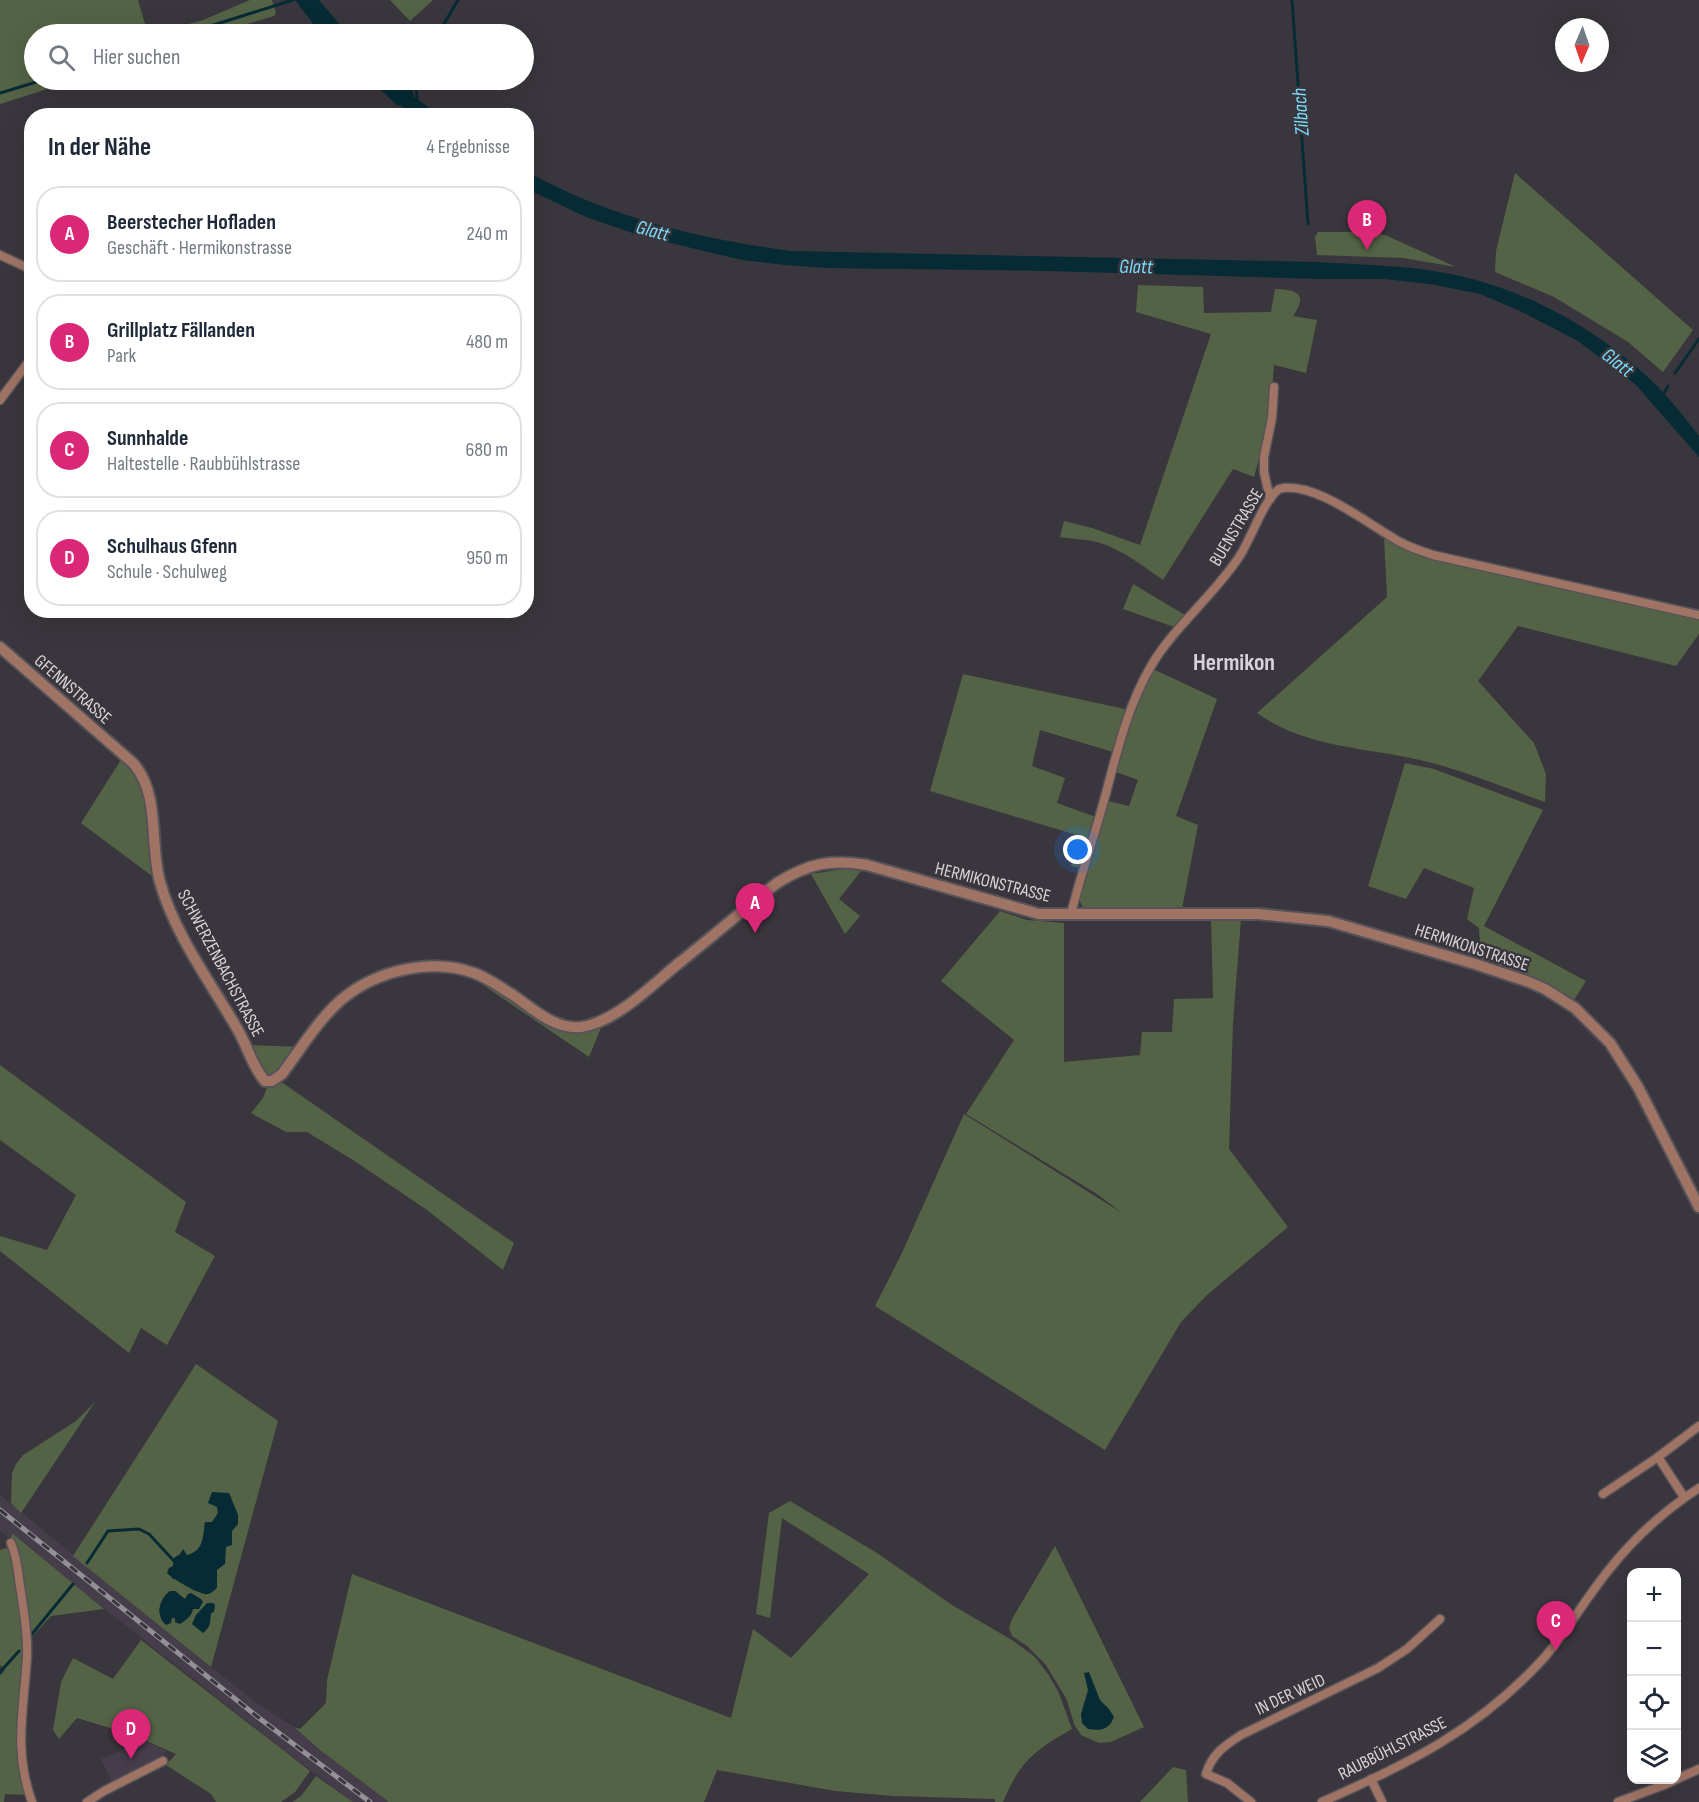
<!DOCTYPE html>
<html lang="de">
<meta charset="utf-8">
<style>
:root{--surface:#fff;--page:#f2f2f3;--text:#1f2937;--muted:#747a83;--line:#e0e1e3;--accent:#db2777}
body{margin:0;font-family:"Sofia Sans Condensed",sans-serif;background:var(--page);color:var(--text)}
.controls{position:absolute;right:18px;bottom:18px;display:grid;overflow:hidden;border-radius:12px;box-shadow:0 6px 24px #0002}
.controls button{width:54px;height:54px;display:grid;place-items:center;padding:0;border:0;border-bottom:2px solid var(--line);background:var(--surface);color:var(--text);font:30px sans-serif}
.compass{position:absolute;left:1555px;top:18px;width:54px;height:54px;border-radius:50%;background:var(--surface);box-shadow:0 6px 24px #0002;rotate:182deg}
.you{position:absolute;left:1078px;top:850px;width:21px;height:21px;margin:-15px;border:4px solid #fff;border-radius:50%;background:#1a73e8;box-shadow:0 0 0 9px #1a73e833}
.badge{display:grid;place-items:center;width:39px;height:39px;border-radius:50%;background:var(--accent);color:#fff;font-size:20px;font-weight:700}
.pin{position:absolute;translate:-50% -50px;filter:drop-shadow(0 2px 3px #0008)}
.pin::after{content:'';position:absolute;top:32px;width:21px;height:18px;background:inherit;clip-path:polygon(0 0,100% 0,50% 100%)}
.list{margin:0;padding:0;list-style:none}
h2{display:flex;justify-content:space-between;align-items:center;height:78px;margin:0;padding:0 24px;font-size:26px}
h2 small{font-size:20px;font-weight:400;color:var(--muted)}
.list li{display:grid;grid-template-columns:39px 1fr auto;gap:18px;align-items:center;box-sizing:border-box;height:96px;margin:0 12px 12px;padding:0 12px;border:2px solid var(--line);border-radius:24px}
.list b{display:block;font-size:22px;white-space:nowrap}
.list p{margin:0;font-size:20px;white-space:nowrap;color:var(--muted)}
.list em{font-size:20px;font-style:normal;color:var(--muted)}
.icon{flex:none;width:33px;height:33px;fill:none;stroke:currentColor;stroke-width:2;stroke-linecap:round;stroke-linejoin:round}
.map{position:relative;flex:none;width:1699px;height:1802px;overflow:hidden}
.search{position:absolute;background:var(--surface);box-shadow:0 6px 24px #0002;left:24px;top:24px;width:510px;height:66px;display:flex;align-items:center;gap:15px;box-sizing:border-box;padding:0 21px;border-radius:33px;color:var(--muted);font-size:22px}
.panel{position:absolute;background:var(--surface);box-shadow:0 6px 24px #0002;left:24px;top:108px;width:510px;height:510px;border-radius:24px}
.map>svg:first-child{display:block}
</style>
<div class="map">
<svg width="1699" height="1802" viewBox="0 0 1699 1802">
<rect width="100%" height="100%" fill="#3a363d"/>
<!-- built -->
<g fill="#453d4a">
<polygon points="0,1495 211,1667 253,1700 294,1727 320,1750 389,1802 353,1802 290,1755 73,1584 0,1531"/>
<polygon points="130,1734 166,1751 161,1760 112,1783 101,1759 123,1750"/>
</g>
<!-- green -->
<g fill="#546346" fill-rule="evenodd">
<polygon points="0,0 138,0 148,34 34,34 34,80 76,80 0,104"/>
<polygon points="250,0 272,0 276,13 274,16 214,34 154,34 203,20"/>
<polygon points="390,0 433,0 410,21"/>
<polygon points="1515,173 1693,330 1663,372 1628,342 1554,297 1495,272 1496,251"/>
<polygon points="1318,232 1368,232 1385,235 1456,267 1403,258 1317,255 1315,237"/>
<path d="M 1138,285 L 1203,287 L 1204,313 L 1271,312 L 1275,289 C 1298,290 1308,294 1293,316 L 1317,320 L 1306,373 L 1274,365 L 1270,418 L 1254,477 L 1233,469 L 1163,580 C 1143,566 1122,549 1097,542 C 1086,539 1072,539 1060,537 L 1064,521 L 1092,528 L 1140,545 L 1211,334 L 1136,312 Z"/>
<path d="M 1384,538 L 1418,555 L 1699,619 L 1699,634 L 1676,666 L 1518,626 L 1478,681 L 1534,743 L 1546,774 L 1545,802 C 1508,789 1470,773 1432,763 C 1374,747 1308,750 1257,713 L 1387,597 Z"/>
<polygon points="1133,584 1185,615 1174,627 1123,609"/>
<polygon points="1153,669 1217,699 1176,816 1198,825 1182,909 1084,909 1079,900 1108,801 1129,806 1138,780 1116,772 1138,698"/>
<polygon points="963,674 1125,709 1113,752 1040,730 1032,766 1065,778 1057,803 1096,817 1080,868 1071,866 1080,836 930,791"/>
<polygon points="124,755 142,773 160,882 81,823"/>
<polygon points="1405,763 1434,769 1543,810 1484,926 1586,981 1574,1000 1538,981 1481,961 1479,928 1467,919 1474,888 1424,868 1406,899 1368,886"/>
<polygon points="844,869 861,871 839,899 860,916 845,934 811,874"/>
<polygon points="1000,911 1027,920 1064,923 1064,1062 1140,1055 1142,1032 1172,1032 1174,999 1213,998 1211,919 1241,919 1233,1023 1229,1149 1288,1227 1207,1295 1181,1322 1105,1450 875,1306 901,1255 964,1114 1122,1213 1097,1194 966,1114 1014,1040 941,981"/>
<polygon points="458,968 561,1025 605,1018 589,1057"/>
<polygon points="246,1045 303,1047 277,1079 514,1243 503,1270 427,1210 353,1160 307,1132 286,1132 251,1113 263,1098 269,1082"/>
<polygon points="0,1065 186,1202 175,1232 215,1256 167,1345 141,1328 129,1353 0,1251 0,1236 47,1250 76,1195 0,1140"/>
<path d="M 196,1364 L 278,1421 L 211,1667 L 73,1556 ZM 229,1493 L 238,1515 L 232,1531 L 232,1545 L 226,1546 L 217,1570 L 195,1591 L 179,1580 L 172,1579 L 169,1568 L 173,1566 L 174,1558 C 180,1554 182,1556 188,1555 C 204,1553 204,1534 205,1522 L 212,1522 L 218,1513 L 217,1507 ZM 175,1591 L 186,1600 L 175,1618 L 162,1621 L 159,1609 Z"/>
<polygon points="95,1402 21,1513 11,1503 12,1473 16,1464 23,1455 76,1421"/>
<path d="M 790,1501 L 877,1553 L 952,1605 L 1012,1640 L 1034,1656 L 1048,1674 L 1058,1691 L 1072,1729 C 1035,1750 1020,1761 1003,1802 L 995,1802 L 995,1799 L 893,1796 L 835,1791 L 717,1770 L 704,1802 L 389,1802 L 320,1750 L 294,1727 L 300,1729 L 326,1703 L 327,1680 L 352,1574 L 731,1718 L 753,1629 L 791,1658 L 869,1574 L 782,1518 L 770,1618 L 756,1614 L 769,1513 Z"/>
<polygon points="13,1534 104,1609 51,1616 30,1639 18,1552 10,1538"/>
<polygon points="1055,1546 1144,1727 1111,1742 1099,1743 1081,1735 1074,1724 1067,1700 1046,1665 1027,1646 1012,1636 1009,1628 1012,1619"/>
<polygon points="6,1548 12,1552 15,1567 24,1653 17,1736 19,1766 27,1795 5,1794 4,1802 0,1802 0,1676 5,1670 0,1665 0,1550"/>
<polygon points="141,1640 310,1771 295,1792 281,1802 216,1802 211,1794 166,1765 176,1754 130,1734 77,1718 59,1739 53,1730 61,1682 73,1658 113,1679"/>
<polygon points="1173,1767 1186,1770 1188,1802 1140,1802"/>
<polygon points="316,1776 353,1802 292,1802 301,1796"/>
</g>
<!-- water -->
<g fill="#072b35">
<polygon points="295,0 319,0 348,34 326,34 314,25"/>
<polygon points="370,80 394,80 402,87 413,91 414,97 440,115 412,115 400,105 398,106"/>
<path d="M 526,171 C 541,179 556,187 572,194 C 642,225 716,241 791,251 L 1318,262 C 1360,265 1403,265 1445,273 C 1522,287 1595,327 1652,381 C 1669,397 1684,417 1699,436 L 1699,457 L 1636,385 L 1578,341 L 1518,310 L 1480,294 L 1430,284 L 1384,279 L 1319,279 L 1048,271 L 826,268 L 785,265 L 742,260 L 641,236 L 586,217 L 527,189 Z"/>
<path d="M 212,1492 L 229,1493 L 238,1515 L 238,1524 L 232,1531 L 232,1545 L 226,1547 L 225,1564 L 217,1570 L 217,1588 C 215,1590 210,1594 208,1594 C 201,1596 171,1578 167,1573 L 169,1568 L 173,1566 L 174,1558 L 180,1554 L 183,1549 L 187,1555 C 204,1551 203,1536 205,1522 L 212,1522 L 218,1513 L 217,1507 L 208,1503 Z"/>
<path d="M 170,1591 L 175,1591 L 185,1599 L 188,1594 L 191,1593 L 201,1599 L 203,1602 L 199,1609 L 193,1609 C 192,1616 186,1620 180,1624 L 175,1622 L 175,1618 L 172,1617 L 171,1623 L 166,1625 C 155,1615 159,1599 170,1591 Z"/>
<path d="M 207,1603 L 213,1603 L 215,1605 L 214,1612 L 211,1613 C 210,1622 211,1627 203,1633 L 192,1624 L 196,1615 Z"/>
<path d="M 1089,1672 L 1100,1700 L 1109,1709 L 1114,1717 C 1109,1730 1101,1731 1088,1729 L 1082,1723 L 1081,1714 L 1088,1690 L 1084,1673 Z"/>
</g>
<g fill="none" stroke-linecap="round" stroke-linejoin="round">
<!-- stream -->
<g stroke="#072b35" stroke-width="3">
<polyline points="1292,0 1308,224"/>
<polyline points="185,34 293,0"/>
<polyline points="438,34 458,0"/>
<polyline points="416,80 417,101"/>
<polyline points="0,93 43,80"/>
<polyline points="1675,373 1699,339"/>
<polyline points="1663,395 1668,386"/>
<polyline points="87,1563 108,1531 139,1529 149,1534 174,1561"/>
<polyline points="32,1634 73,1584"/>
<polyline points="0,1672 19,1651"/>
</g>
<!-- minor casing -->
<g stroke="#565259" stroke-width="11">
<g id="minor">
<polyline points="0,255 32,270"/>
<polyline points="0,400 32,357"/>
<polyline points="1270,499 1264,472 1264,457 1272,418 1274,387"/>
<path d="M 1071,914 C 1080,877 1093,841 1103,804 C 1116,757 1126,709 1151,666 C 1174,627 1211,598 1237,560 C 1251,541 1262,502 1279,489 C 1311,480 1363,520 1390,536 C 1403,545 1418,550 1433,555 L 1699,615"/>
<polyline points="1603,1494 1658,1457"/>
<polyline points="1684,1497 1658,1457 1699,1426"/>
<path d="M 11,1543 C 18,1559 18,1575 21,1592 C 24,1613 28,1635 27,1656 C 24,1709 13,1750 32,1802"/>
<polyline points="1371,1779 1382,1802"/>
<polyline points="87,1802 104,1791 163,1761"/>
<path d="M 1251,1802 L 1227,1783 L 1206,1774 C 1212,1754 1224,1746 1241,1735 L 1378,1668 L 1407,1649 L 1440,1619"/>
<path d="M 1322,1802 C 1409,1763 1477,1731 1543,1659 C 1567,1632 1585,1599 1608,1571 C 1633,1539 1665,1510 1699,1488"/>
<polyline points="1618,1802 1664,1785 1699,1769"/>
</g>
</g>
<!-- tertiary casing -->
<g stroke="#565259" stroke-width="14">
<path id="tertiary" d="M 0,647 L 133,763 C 161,795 149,843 160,882 C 175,936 212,984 239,1032 C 248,1048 253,1068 265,1081 L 272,1081 L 282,1074 C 300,1050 318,1020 341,1000 C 375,971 431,957 474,973 C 488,978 500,987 513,995 C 533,1009 555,1030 581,1027 C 616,1022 652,985 679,963 C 712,937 744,909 777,883 C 809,863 831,859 867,865 L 1039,914 L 1258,914 L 1328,921 L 1475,964 L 1529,982 L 1545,989 L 1575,1008 L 1610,1043 L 1638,1087 L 1699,1207"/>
</g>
<!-- minor -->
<use href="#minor" stroke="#a07465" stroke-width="8"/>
<!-- tertiary -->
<use href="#tertiary" stroke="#a07465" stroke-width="10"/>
<!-- rail casing -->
<g stroke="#949096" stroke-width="5">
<polyline id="rail" points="0,1510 259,1718 370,1802"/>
</g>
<!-- rail -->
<use href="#rail" stroke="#3a363d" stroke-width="3" stroke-dasharray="9" stroke-linecap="butt"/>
</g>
<g text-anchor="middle" stroke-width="5" stroke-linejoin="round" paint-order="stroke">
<!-- street labels -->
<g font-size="18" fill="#d7d4d9" stroke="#3a363d">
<text transform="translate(1236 527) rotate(-59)" y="6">BUENSTRASSE</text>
<text transform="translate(73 689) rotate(41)" y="6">GFENNSTRASSE</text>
<text transform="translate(993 882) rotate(14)" y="6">HERMIKONSTRASSE</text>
<text transform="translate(1472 947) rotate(18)" y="6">HERMIKONSTRASSE</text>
<text transform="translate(221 963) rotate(62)" y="6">SCHWERZENBACHSTRASSE</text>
<text transform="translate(1290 1694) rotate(-25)" y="6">IN DER WEID</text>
<text transform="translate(1392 1748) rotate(-27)" y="6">RAUBBÜHLSTRASSE</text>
</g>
<!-- water labels -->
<g font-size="20" font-style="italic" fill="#79defb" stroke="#3a363d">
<text transform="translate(1300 112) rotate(-94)" y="7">Zilbach</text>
<text transform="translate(653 230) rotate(15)" y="7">Glatt</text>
<text transform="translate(1136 266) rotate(1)" y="7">Glatt</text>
<text transform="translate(1618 362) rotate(38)" y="7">Glatt</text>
</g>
<!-- district labels -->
<g font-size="24" font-weight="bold" fill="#d7d1db" stroke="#3a363d">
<text x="1234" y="670">Hermikon</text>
</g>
</g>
</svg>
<div class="controls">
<button>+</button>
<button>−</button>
<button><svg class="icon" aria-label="locate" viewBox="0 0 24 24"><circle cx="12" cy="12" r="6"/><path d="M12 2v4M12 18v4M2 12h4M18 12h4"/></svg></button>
<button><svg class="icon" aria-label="layers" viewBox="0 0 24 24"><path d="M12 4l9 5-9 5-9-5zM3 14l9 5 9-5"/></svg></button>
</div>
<svg class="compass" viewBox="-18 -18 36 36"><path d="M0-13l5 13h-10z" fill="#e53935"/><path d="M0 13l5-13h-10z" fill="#747a83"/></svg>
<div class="you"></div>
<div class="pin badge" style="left:755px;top:933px">A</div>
<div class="pin badge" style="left:1367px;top:250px">B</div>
<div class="pin badge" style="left:1556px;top:1651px">C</div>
<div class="pin badge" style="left:131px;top:1759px">D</div>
<div class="search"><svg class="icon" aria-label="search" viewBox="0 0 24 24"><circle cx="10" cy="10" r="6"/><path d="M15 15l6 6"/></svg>Hier suchen</div>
<section class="panel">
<h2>In der Nähe<small>4 Ergebnisse</small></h2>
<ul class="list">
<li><span class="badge">A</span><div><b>Beerstecher Hofladen</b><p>Geschäft · Hermikonstrasse</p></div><em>240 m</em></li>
<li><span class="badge">B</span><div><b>Grillplatz Fällanden</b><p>Park</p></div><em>480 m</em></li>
<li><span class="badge">C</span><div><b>Sunnhalde</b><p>Haltestelle · Raubbühlstrasse</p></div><em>680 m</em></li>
<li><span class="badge">D</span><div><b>Schulhaus Gfenn</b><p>Schule · Schulweg</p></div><em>950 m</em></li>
</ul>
</section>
</div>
